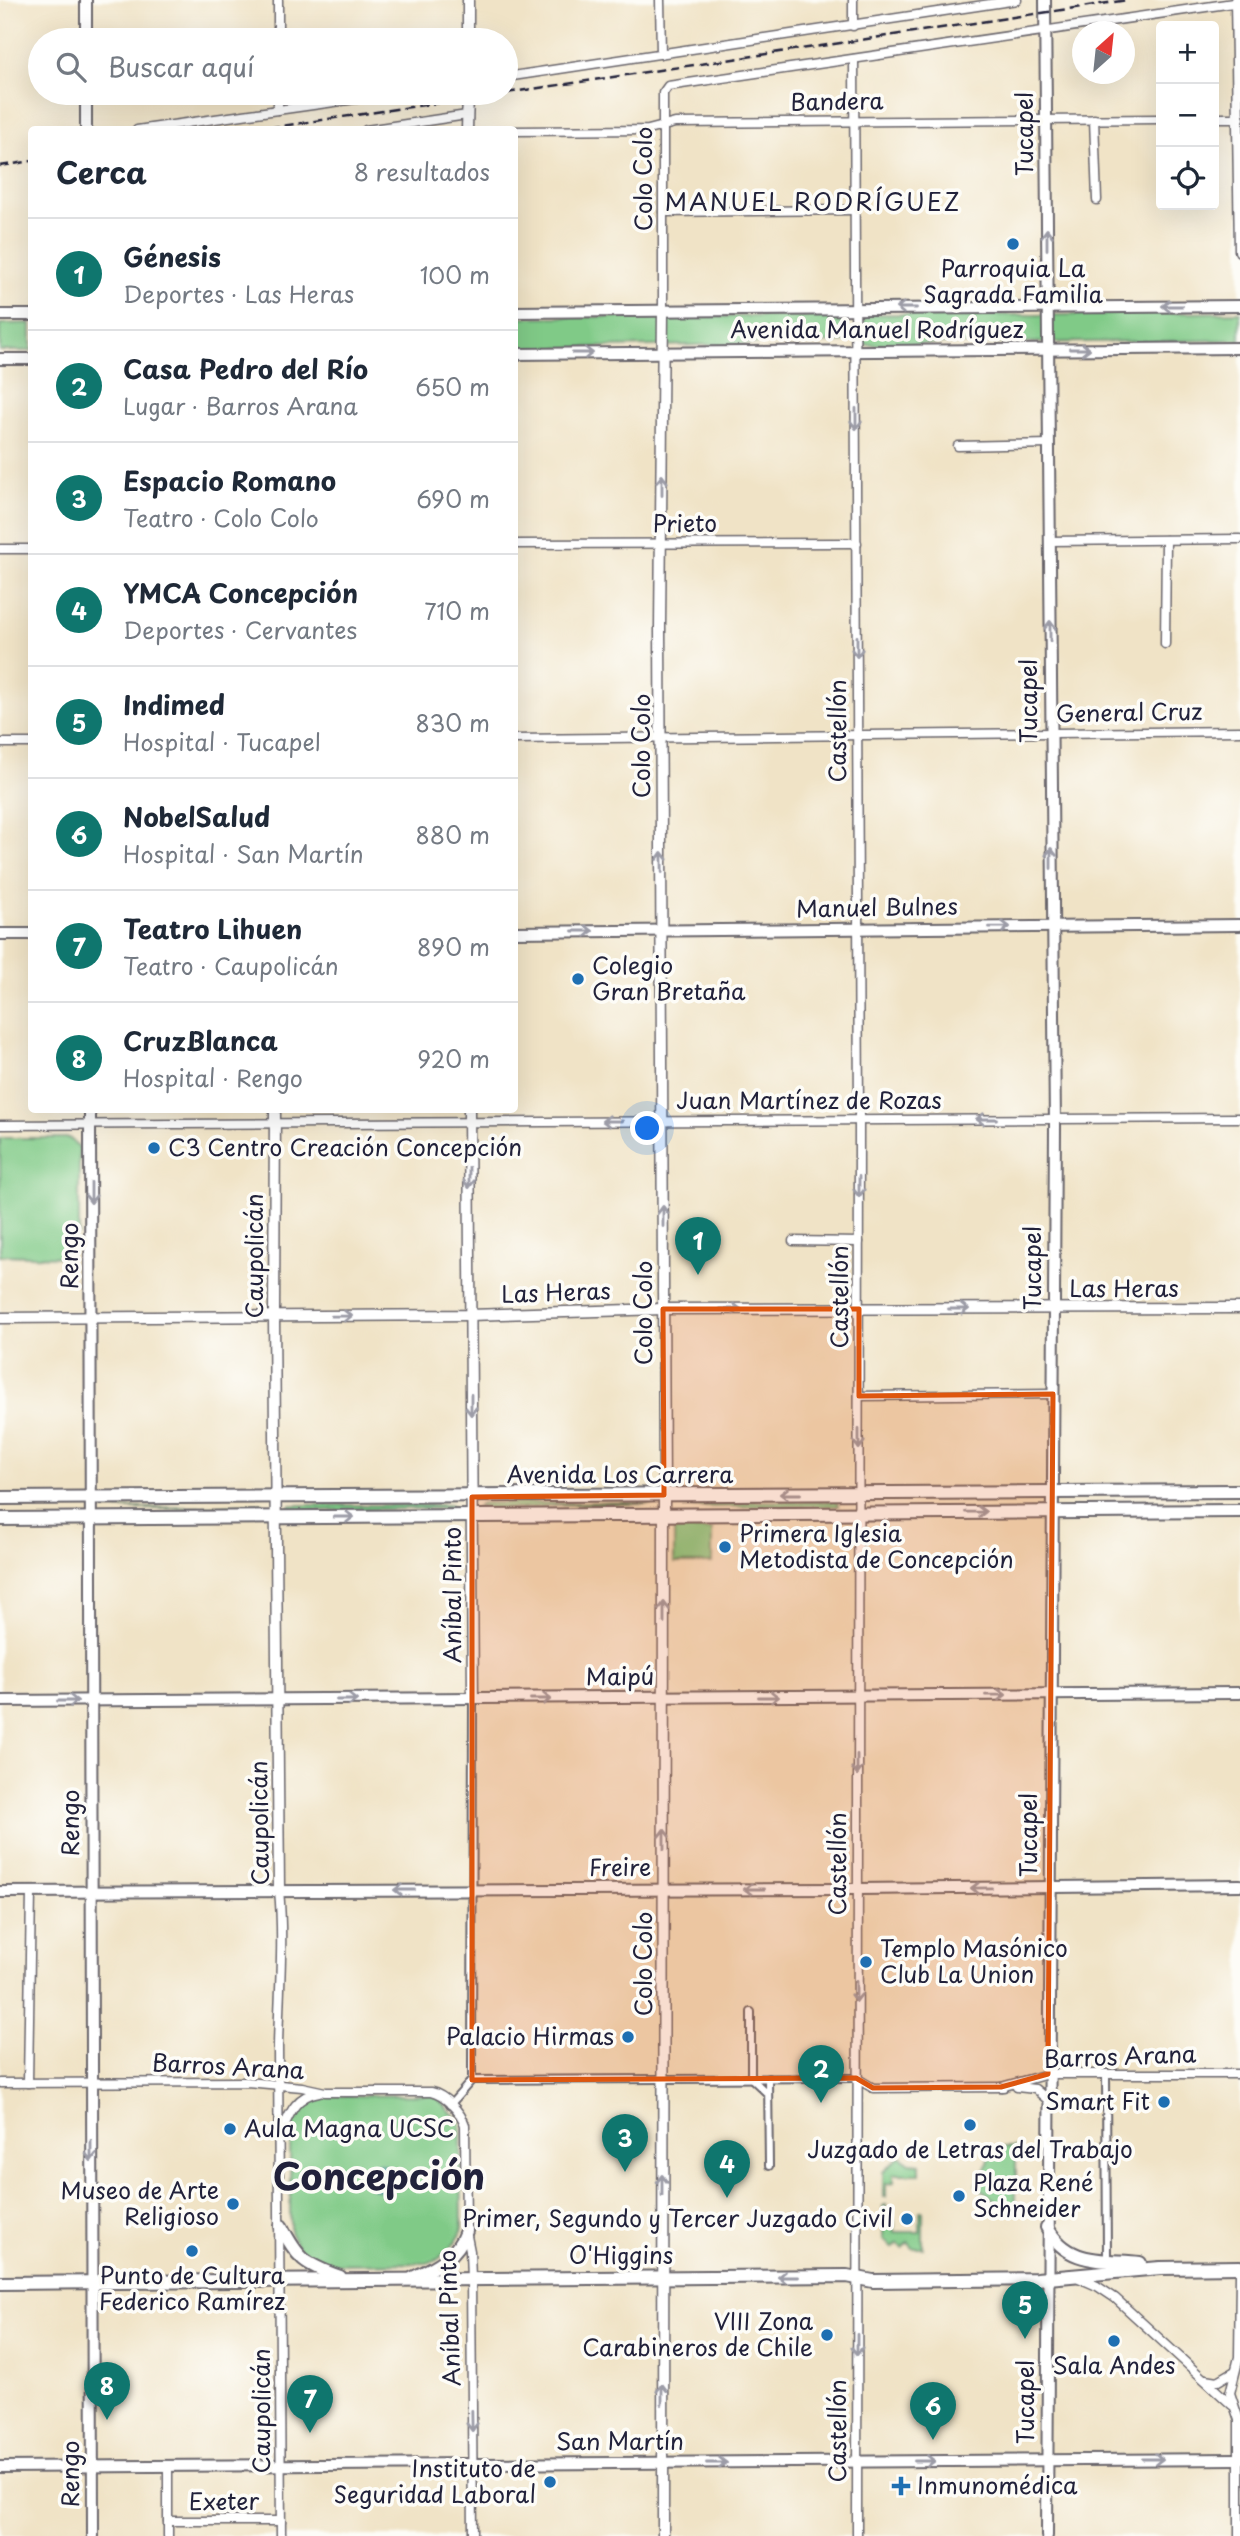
<!DOCTYPE html>
<html lang="es">
<meta charset="utf-8">
<style>
:root{--surface:#fff;--page:#f2f2f3;--text:#1f2937;--muted:#747a83;--line:#e0e1e3;--accent:#0f766e}
body{margin:0;font-family:"Playpen Sans",sans-serif;background:var(--page);color:var(--text)}
.controls{position:absolute;right:21px;top:21px;display:grid;overflow:hidden;border-radius:7px;box-shadow:0 7px 28px #0002}
.controls button{width:63px;height:63px;display:grid;place-items:center;padding:0;border:0;border-bottom:2px solid var(--line);background:var(--surface);color:var(--text);font:35px sans-serif}
.compass{position:absolute;left:1072px;top:21px;width:63px;height:63px;border-radius:50%;background:var(--surface);box-shadow:0 7px 28px #0002;rotate:27deg}
.you{position:absolute;left:648px;top:1129px;width:24px;height:24px;margin:-18px;border:5px solid #fff;border-radius:50%;background:#1a73e8;box-shadow:0 0 0 10px #1a73e833}
.badge{display:grid;place-items:center;width:46px;height:46px;border-radius:50%;background:var(--accent);color:#fff;font-size:23px;font-weight:700}
.pin{position:absolute;translate:-50% -58px;filter:drop-shadow(0 2px 4px #0008)}
.pin::after{content:'';position:absolute;top:37px;width:24px;height:21px;background:inherit;clip-path:polygon(0 0,100% 0,50% 100%)}
.list{margin:0;padding:0;list-style:none}
h2{display:flex;justify-content:space-between;align-items:center;height:91px;margin:0;padding:0 28px;font-size:30px}
h2 small{font-size:23px;font-weight:400;color:var(--muted)}
.list li{display:grid;grid-template-columns:46px 1fr auto;gap:21px;align-items:center;box-sizing:border-box;height:112px;padding:0 28px;border-top:2px solid var(--line)}
.list b{display:block;font-size:26px;white-space:nowrap}
.list p{margin:0;font-size:23px;white-space:nowrap;color:var(--muted)}
.list em{font-size:23px;font-style:normal;color:var(--muted)}
.icon{flex:none;width:38px;height:38px;fill:none;stroke:currentColor;stroke-width:2;stroke-linecap:round;stroke-linejoin:round}
.map{position:relative;flex:none;width:1240px;height:2536px;overflow:hidden}
.search{position:absolute;background:var(--surface);box-shadow:0 7px 28px #0002;left:28px;top:28px;width:490px;height:77px;display:flex;align-items:center;gap:18px;box-sizing:border-box;padding:0 24px;border-radius:38px;color:var(--muted);font-size:26px}
.panel{position:absolute;background:var(--surface);box-shadow:0 7px 28px #0002;left:28px;top:126px;width:490px;height:987px;border-radius:7px}
.map>svg:first-child{display:block}
</style>
<div class="map">
<svg width="1240" height="2536" viewBox="0 0 1240 2536">
<rect width="100%" height="100%" fill="#fdfcf7"/>
<filter id="ink" filterUnits="userSpaceOnUse"><feTurbulence type="fractalNoise" baseFrequency=".0143" numOctaves="2"/><feDisplacementMap in="SourceGraphic" scale="14" xChannelSelector="R" yChannelSelector="G"/><feConvolveMatrix kernelMatrix="1 2 1 2 8 2 1 2 1" color-interpolation-filters="sRGB"/></filter>
<filter id="wash" filterUnits="userSpaceOnUse"><feTurbulence type="fractalNoise" baseFrequency=".00686" numOctaves="4" result="noise"/><feDisplacementMap in="SourceGraphic" scale="28" xChannelSelector="R" yChannelSelector="G"/><feGaussianBlur stdDeviation="1.57" result="paint"/><feColorMatrix in="noise" values="0 0 0 0 0 0 0 0 0 0 0 0 0 0 0 0 0 1.4 0 .05"/><feComposite in="paint" operator="in"/></filter>
<g filter="url(#wash)">
<rect width="100%" height="100%" fill="#f0e3c6"/>
<!-- green -->
<g fill="#80ca87" stroke="#517661" stroke-width="2">
<polygon points="1240,312 1240,340 863,345 864,314 1055,315"/>
<polygon points="843,316 845,342 515,349 514,317"/>
<polygon points="31,323 31,351 0,351 0,324"/>
<polygon points="0,1138 69,1138 79,1147 79,1235 65,1235 64,1257 0,1255"/>
<polygon points="837,1501 838,1506 685,1507 682,1502"/>
<polygon points="653,1502 652,1504 558,1505 520,1509 477,1508 478,1505 482,1503"/>
<polygon points="263,1503 267,1506 265,1509 100,1509 201,1507"/>
<polygon points="291,1505 450,1505 453,1508 292,1511 288,1508"/>
<rect x="674" y="1530" width="38" height="33"/>
<path d="M 431,2095 L 440,2100 L 461,2123 L 462,2228 C 458,2243 443,2259 427,2263 L 322,2264 L 300,2253 L 290,2232 L 290,2124 L 302,2102 L 314,2096 Z"/>
<polygon points="992,2147 1016,2147 1016,2211 1013,2214 976,2185 987,2167"/>
<polygon points="900,2156 910,2163 920,2164 920,2174 894,2174 894,2183 886,2184 886,2197 883,2197 883,2172"/>
<polygon points="886,2205 886,2220 894,2221 895,2232 920,2232 920,2211 923,2211 923,2248 913,2248 908,2242 902,2248 897,2243 892,2248 883,2239 883,2206"/>
</g>
<!-- water -->
<circle fill="#40b1b9" stroke="#316a7a" stroke-width="2" cx="379" cy="2177" r="13"/>
</g>
<g filter="url(#ink)">
<g fill="none" stroke-linecap="round" stroke-linejoin="round">
<!-- pedestrian casing -->
<g stroke="#6a666c" stroke-width="10">
<g id="pedestrian">
<polyline points="751,2012 751,2078 768,2094"/>
<polyline points="1106,2073 1107,2261"/>
<polyline points="768,2078 769,2166"/>
<polyline points="472,2080 856,2078"/>
<polyline points="472,2080 473,1699"/>
<polyline points="450,2105 472,2080"/>
</g>
</g>
<!-- minor casing -->
<g stroke="#6a666c" stroke-width="11">
<g id="minor">
<polyline points="278,0 278,40"/>
<polyline points="660,0 661,54"/>
<polyline points="853,0 853,26"/>
<polyline points="854,59 859,1119 857,2536"/>
<polyline points="506,77 1017,0"/>
<polyline points="278,110 278,93"/>
<polyline points="1214,118 1240,118"/>
<polyline points="1094,119 1097,200"/>
<polyline points="137,130 398,93"/>
<polyline points="366,130 467,115"/>
<polyline points="514,131 648,130 675,123 1161,119"/>
<polyline points="663,212 855,210"/>
<polyline points="663,311 663,93 668,86 1240,2"/>
<polyline points="958,446 1048,444"/>
<polyline points="1049,541 1240,539"/>
<polyline points="514,544 857,543"/>
<polyline points="0,549 32,549"/>
<polyline points="1165,644 1166,540"/>
<polyline points="514,739 1240,731"/>
<polyline points="0,743 32,743"/>
<polyline points="0,1125 1240,1118"/>
<polyline points="793,1241 859,1242"/>
<polyline points="859,1396 1053,1394"/>
<path d="M 279,1890 C 284,1942 279,1994 278,2046 L 281,2536"/>
<polyline points="856,2078 873,2088 1004,2087"/>
<path d="M 0,2083 L 247,2082 L 302,2087 L 325,2092 L 431,2092 C 445,2095 461,2112 465,2125 L 466,2231 L 470,2251 L 471,2279 L 473,2536"/>
<polyline points="28,2083 31,1892"/>
<polyline points="1001,2087 1048,2074 1240,2074"/>
<polyline points="1017,2087 1035,2089 1048,2100"/>
<path d="M 282,2131 C 290,2112 296,2096 319,2092"/>
<polyline points="1079,2278 1097,2286 1115,2298 1232,2405"/>
<polyline points="1206,2379 1218,2381 1235,2371"/>
<polyline points="168,2521 281,2521"/>
<polyline points="168,2536 168,2467"/>
<polyline points="1239,2536 1239,2420 1230,2393 1239,2357 1240,2273"/>
</g>
</g>
<!-- tertiary casing -->
<g stroke="#6a666c" stroke-width="13">
<g id="tertiary">
<polyline points="1236,0 1240,251"/>
<polyline points="468,40 468,0"/>
<polyline points="467,130 468,93"/>
<polyline points="663,311 660,627 664,1495 663,2536"/>
<polyline points="275,1110 274,1317 279,1890"/>
<polyline points="469,1110 473,1699"/>
<polyline points="0,1318 470,1315 663,1309 1240,1308"/>
</g>
</g>
<!-- secondary casing -->
<g stroke="#6a666c" stroke-width="14">
<g id="secondary">
<polyline points="86,0 86,40"/>
<polyline points="1045,0 1055,1126 1047,2536"/>
<polyline points="86,93 86,130"/>
<polyline points="514,312 1240,306"/>
<polyline points="0,315 32,315"/>
<polyline points="514,354 1240,348"/>
<polyline points="0,359 32,359"/>
<polyline points="514,932 1240,925"/>
<polyline points="0,934 32,934"/>
<polyline points="90,1110 93,2536"/>
<polyline points="0,1701 1240,1693"/>
<polyline points="0,1892 857,1889 1240,1885"/>
<polyline points="0,2467 1240,2459"/>
</g>
</g>
<!-- primary casing -->
<g stroke="#6a666c" stroke-width="16">
<g id="primary">
<polyline points="0,1498 1240,1491"/>
<polyline points="0,1519 1240,1511"/>
<path d="M 281,2226 C 298,2259 304,2264 340,2277"/>
<path d="M 1047,2227 C 1067,2266 1104,2259 1140,2263"/>
<path d="M 413,2278 C 436,2267 457,2257 466,2231"/>
<polyline points="0,2283 847,2276 873,2281 1037,2279 1160,2268 1240,2267"/>
</g>
</g>
<!-- pedestrian -->
<use href="#pedestrian" stroke="#fff" stroke-width="6"/>
<!-- minor -->
<use href="#minor" stroke="#fff" stroke-width="8"/>
<!-- tertiary -->
<use href="#tertiary" stroke="#fff" stroke-width="10"/>
<!-- secondary -->
<use href="#secondary" stroke="#fff" stroke-width="10"/>
<!-- primary -->
<use href="#primary" stroke="#fff" stroke-width="12"/>
<!-- rail -->
<g stroke="#22223b" stroke-width="2.5" stroke-dasharray="10 5" stroke-linecap="butt">
<polyline points="506,93 1128,0"/>
<polyline points="254,130 505,93"/>
<polyline points="0,166 32,161"/>
</g>
</g>
<!-- one-way arrows -->
<defs><path id="oneway-shaft" d="M-6 0H5M1.5-3L5.5 0L1.5 3" fill="none" stroke-width="1.6" stroke-linecap="round" stroke-linejoin="round" transform="scale(1.75)"/></defs>
<g stroke="#9c9ca7">
<use href="#oneway-shaft" transform="translate(1047 239) rotate(-90)"/>
<use href="#oneway-shaft" transform="translate(1172 306) rotate(180)"/>
<use href="#oneway-shaft" transform="translate(906 308) rotate(180)"/>
<use href="#oneway-shaft" transform="translate(1080 349)"/>
<use href="#oneway-shaft" transform="translate(583 353)"/>
<use href="#oneway-shaft" transform="translate(856 419) rotate(90)"/>
<use href="#oneway-shaft" transform="translate(662 485) rotate(-90)"/>
<use href="#oneway-shaft" transform="translate(1050 631) rotate(-90)"/>
<use href="#oneway-shaft" transform="translate(857 647) rotate(90)"/>
<use href="#oneway-shaft" transform="translate(1051 858) rotate(-90)"/>
<use href="#oneway-shaft" transform="translate(662 862) rotate(-91)"/>
<use href="#oneway-shaft" transform="translate(1000 927) rotate(-1)"/>
<use href="#oneway-shaft" transform="translate(583 931)"/>
<use href="#oneway-shaft" transform="translate(986 1119) rotate(180)"/>
<use href="#oneway-shaft" transform="translate(612 1121) rotate(180)"/>
<use href="#oneway-shaft" transform="translate(469 1178) rotate(90)"/>
<use href="#oneway-shaft" transform="translate(859 1187) rotate(90)"/>
<use href="#oneway-shaft" transform="translate(91 1193) rotate(90)"/>
<use href="#oneway-shaft" transform="translate(663 1216) rotate(-90)"/>
<use href="#oneway-shaft" transform="translate(731 1309)"/>
<use href="#oneway-shaft" transform="translate(959 1309)"/>
<use href="#oneway-shaft" transform="translate(342 1316) rotate(-1)"/>
<use href="#oneway-shaft" transform="translate(471 1405) rotate(90)"/>
<use href="#oneway-shaft" transform="translate(859 1439) rotate(90)"/>
<use href="#oneway-shaft" transform="translate(790 1494) rotate(180)"/>
<use href="#oneway-shaft" transform="translate(976 1512) rotate(-1)"/>
<use href="#oneway-shaft" transform="translate(344 1517)"/>
<use href="#oneway-shaft" transform="translate(664 1612) rotate(-90)"/>
<use href="#oneway-shaft" transform="translate(996 1695) rotate(-1)"/>
<use href="#oneway-shaft" transform="translate(769 1697)"/>
<use href="#oneway-shaft" transform="translate(541 1699)"/>
<use href="#oneway-shaft" transform="translate(347 1700)"/>
<use href="#oneway-shaft" transform="translate(68 1701)"/>
<use href="#oneway-shaft" transform="translate(857 1765) rotate(90)"/>
<use href="#oneway-shaft" transform="translate(664 1839) rotate(-90)"/>
<use href="#oneway-shaft" transform="translate(981 1888) rotate(179)"/>
<use href="#oneway-shaft" transform="translate(754 1889) rotate(180)"/>
<use href="#oneway-shaft" transform="translate(404 1890) rotate(-180)"/>
<use href="#oneway-shaft" transform="translate(856 1992) rotate(90)"/>
<use href="#oneway-shaft" transform="translate(91 2151) rotate(90)"/>
<use href="#oneway-shaft" transform="translate(662 2185) rotate(-90)"/>
<use href="#oneway-shaft" transform="translate(788 2277) rotate(180)"/>
<use href="#oneway-shaft" transform="translate(857 2345) rotate(90)"/>
<use href="#oneway-shaft" transform="translate(662 2394) rotate(-90)"/>
<use href="#oneway-shaft" transform="translate(472 2421) rotate(89)"/>
<use href="#oneway-shaft" transform="translate(1153 2459)"/>
<use href="#oneway-shaft" transform="translate(925 2461)"/>
<use href="#oneway-shaft" transform="translate(717 2463)"/>
</g>
</g>
<!-- marked area -->
<path fill="#de560e" fill-opacity="0.2" stroke="#de560e" stroke-width="5" stroke-linejoin="round" d="M 663,1309 L 859,1309 L 859,1396 L 1053,1394 L 1048,2074 L 1001,2087 L 873,2088 L 856,2078 L 472,2080 L 472,1497 L 664,1495 Z"/>
<!-- markers -->
<g fill="#1f6fb2" stroke="#fdfcf7" stroke-width="2.5">
<circle cx="1013" cy="244" r="7"/>
<circle cx="578" cy="979" r="7"/>
<circle cx="154" cy="1148" r="7"/>
<circle cx="725" cy="1547" r="7"/>
<circle cx="866" cy="1962" r="7"/>
<circle cx="628" cy="2037" r="7"/>
<circle cx="1164" cy="2102" r="7"/>
<circle cx="970" cy="2125" r="7"/>
<circle cx="230" cy="2129" r="7"/>
<circle cx="959" cy="2196" r="7"/>
<circle cx="233" cy="2204" r="7"/>
<circle cx="907" cy="2219" r="7"/>
<circle cx="192" cy="2251" r="7"/>
<circle cx="827" cy="2335" r="7"/>
<circle cx="1114" cy="2341" r="7"/>
<circle cx="550" cy="2482" r="7"/>
<path d="M897.5 2475.5h7v7h7v7h-7v7h-7v-7h-7v-7h7z"/>
</g>
<g text-anchor="middle" stroke-width="7" stroke-linejoin="round" paint-order="stroke">
<!-- street labels -->
<g font-size="23" fill="#22223b" stroke="#fdfcf7">
<text transform="translate(837 102) rotate(-1)" y="8">Bandera</text>
<text transform="translate(1025 134) rotate(-90)" y="8">Tucapel</text>
<text transform="translate(644 179) rotate(-90)" y="8">Colo Colo</text>
<text x="877" y="338">Avenida Manuel Rodríguez</text>
<text x="685" y="532">Prieto</text>
<text transform="translate(1029 701) rotate(-90)" y="8">Tucapel</text>
<text transform="translate(1129 713) rotate(-1)" y="8">General Cruz</text>
<text transform="translate(838 731) rotate(-90)" y="8">Castellón</text>
<text transform="translate(642 746) rotate(-90)" y="8">Colo Colo</text>
<text transform="translate(877 908) rotate(-1)" y="8">Manuel Bulnes</text>
<text x="809" y="1109">Juan Martínez de Rozas</text>
<text transform="translate(70 1256) rotate(-90)" y="8">Rengo</text>
<text transform="translate(255 1256) rotate(-90)" y="8">Caupolicán</text>
<text transform="translate(1033 1268) rotate(-90)" y="8">Tucapel</text>
<text x="1124" y="1297">Las Heras</text>
<text transform="translate(556 1293) rotate(-2)" y="8">Las Heras</text>
<text transform="translate(840 1297) rotate(-90)" y="8">Castellón</text>
<text transform="translate(644 1313) rotate(-90)" y="8">Colo Colo</text>
<text x="620" y="1483">Avenida Los Carrera</text>
<text transform="translate(453 1595) rotate(-90)" y="8">Aníbal Pinto</text>
<text x="620" y="1685">Maipú</text>
<text transform="translate(71 1823) rotate(-90)" y="8">Rengo</text>
<text transform="translate(260 1823) rotate(-91)" y="8">Caupolicán</text>
<text transform="translate(1029 1835) rotate(-90)" y="8">Tucapel</text>
<text transform="translate(838 1864) rotate(-90)" y="8">Castellón</text>
<text x="620" y="1876">Freire</text>
<text transform="translate(644 1964) rotate(-90)" y="8">Colo Colo</text>
<text transform="translate(1120 2057) rotate(-2)" y="8">Barros Arana</text>
<text transform="translate(228 2067) rotate(3)" y="8">Barros Arana</text>
<text x="621" y="2264">O'Higgins</text>
<text transform="translate(450 2318) rotate(-92)" y="8">Aníbal Pinto</text>
<text transform="translate(1026 2402) rotate(-90)" y="8">Tucapel</text>
<text transform="translate(262 2411) rotate(-90)" y="8">Caupolicán</text>
<text transform="translate(838 2431) rotate(-90)" y="8">Castellón</text>
<text x="620" y="2450">San Martín</text>
<text transform="translate(71 2474) rotate(-90)" y="8">Rengo</text>
<text x="224" y="2510">Exeter</text>
</g>
<!-- poi labels -->
<g font-size="23" fill="#22223b" stroke="#fdfcf7" text-anchor="start">
<text x="1013" y="277" text-anchor="middle">Parroquia La<tspan x="1013" dy="26">Sagrada Familia</tspan></text>
<text x="592" y="974">Colegio<tspan x="592" dy="26">Gran Bretaña</tspan></text>
<text x="168" y="1156">C3 Centro Creación Concepción</text>
<text x="739" y="1542">Primera Iglesia<tspan x="739" dy="26">Metodista de Concepción</tspan></text>
<text x="880" y="1957">Templo Masónico<tspan x="880" dy="26">Club La Union</tspan></text>
<text x="614" y="2045" text-anchor="end">Palacio Hirmas</text>
<text x="1150" y="2110" text-anchor="end">Smart Fit</text>
<text x="244" y="2137">Aula Magna UCSC</text>
<text x="970" y="2158" text-anchor="middle">Juzgado de Letras del Trabajo</text>
<text x="973" y="2191">Plaza René<tspan x="973" dy="26">Schneider</tspan></text>
<text x="219" y="2199" text-anchor="end">Museo de Arte<tspan x="219" dy="26">Religioso</tspan></text>
<text x="893" y="2227" text-anchor="end">Primer, Segundo y Tercer Juzgado Civil</text>
<text x="192" y="2284" text-anchor="middle">Punto de Cultura<tspan x="192" dy="26">Federico Ramírez</tspan></text>
<text x="813" y="2330" text-anchor="end">VIII Zona<tspan x="813" dy="26">Carabineros de Chile</tspan></text>
<text x="1114" y="2374" text-anchor="middle">Sala Andes</text>
<text x="536" y="2477" text-anchor="end">Instituto de<tspan x="536" dy="26">Seguridad Laboral</tspan></text>
<text x="917" y="2494">Inmunomédica</text>
</g>
<!-- neighbourhood labels -->
<g font-size="24" letter-spacing="2" fill="#22223b" stroke="#fdfcf7">
<text x="813" y="211">MANUEL RODRÍGUEZ</text>
</g>
<!-- town labels -->
<g font-size="37" font-weight="bold" fill="#22223b" stroke="#fdfcf7">
<text x="379" y="2190">Concepción</text>
</g>
</g>
</svg>
<div class="controls">
<button>+</button>
<button>−</button>
<button><svg class="icon" aria-label="locate" viewBox="0 0 24 24"><circle cx="12" cy="12" r="6"/><path d="M12 2v4M12 18v4M2 12h4M18 12h4"/></svg></button>
</div>
<svg class="compass" viewBox="-18 -18 36 36"><path d="M0-13l5 13h-10z" fill="#e53935"/><path d="M0 13l5-13h-10z" fill="#747a83"/></svg>
<div class="you"></div>
<div class="pin badge" style="left:698px;top:1275px">1</div>
<div class="pin badge" style="left:821px;top:2103px">2</div>
<div class="pin badge" style="left:625px;top:2172px">3</div>
<div class="pin badge" style="left:727px;top:2198px">4</div>
<div class="pin badge" style="left:1025px;top:2339px">5</div>
<div class="pin badge" style="left:933px;top:2440px">6</div>
<div class="pin badge" style="left:310px;top:2433px">7</div>
<div class="pin badge" style="left:107px;top:2420px">8</div>
<div class="search"><svg class="icon" aria-label="search" viewBox="0 0 24 24"><circle cx="10" cy="10" r="6"/><path d="M15 15l6 6"/></svg>Buscar aquí</div>
<section class="panel">
<h2>Cerca<small>8 resultados</small></h2>
<ul class="list">
<li><span class="badge">1</span><div><b>Génesis</b><p>Deportes · Las Heras</p></div><em>100 m</em></li>
<li><span class="badge">2</span><div><b>Casa Pedro del Río</b><p>Lugar · Barros Arana</p></div><em>650 m</em></li>
<li><span class="badge">3</span><div><b>Espacio Romano</b><p>Teatro · Colo Colo</p></div><em>690 m</em></li>
<li><span class="badge">4</span><div><b>YMCA Concepción</b><p>Deportes · Cervantes</p></div><em>710 m</em></li>
<li><span class="badge">5</span><div><b>Indimed</b><p>Hospital · Tucapel</p></div><em>830 m</em></li>
<li><span class="badge">6</span><div><b>NobelSalud</b><p>Hospital · San Martín</p></div><em>880 m</em></li>
<li><span class="badge">7</span><div><b>Teatro Lihuen</b><p>Teatro · Caupolicán</p></div><em>890 m</em></li>
<li><span class="badge">8</span><div><b>CruzBlanca</b><p>Hospital · Rengo</p></div><em>920 m</em></li>
</ul>
</section>
</div>
